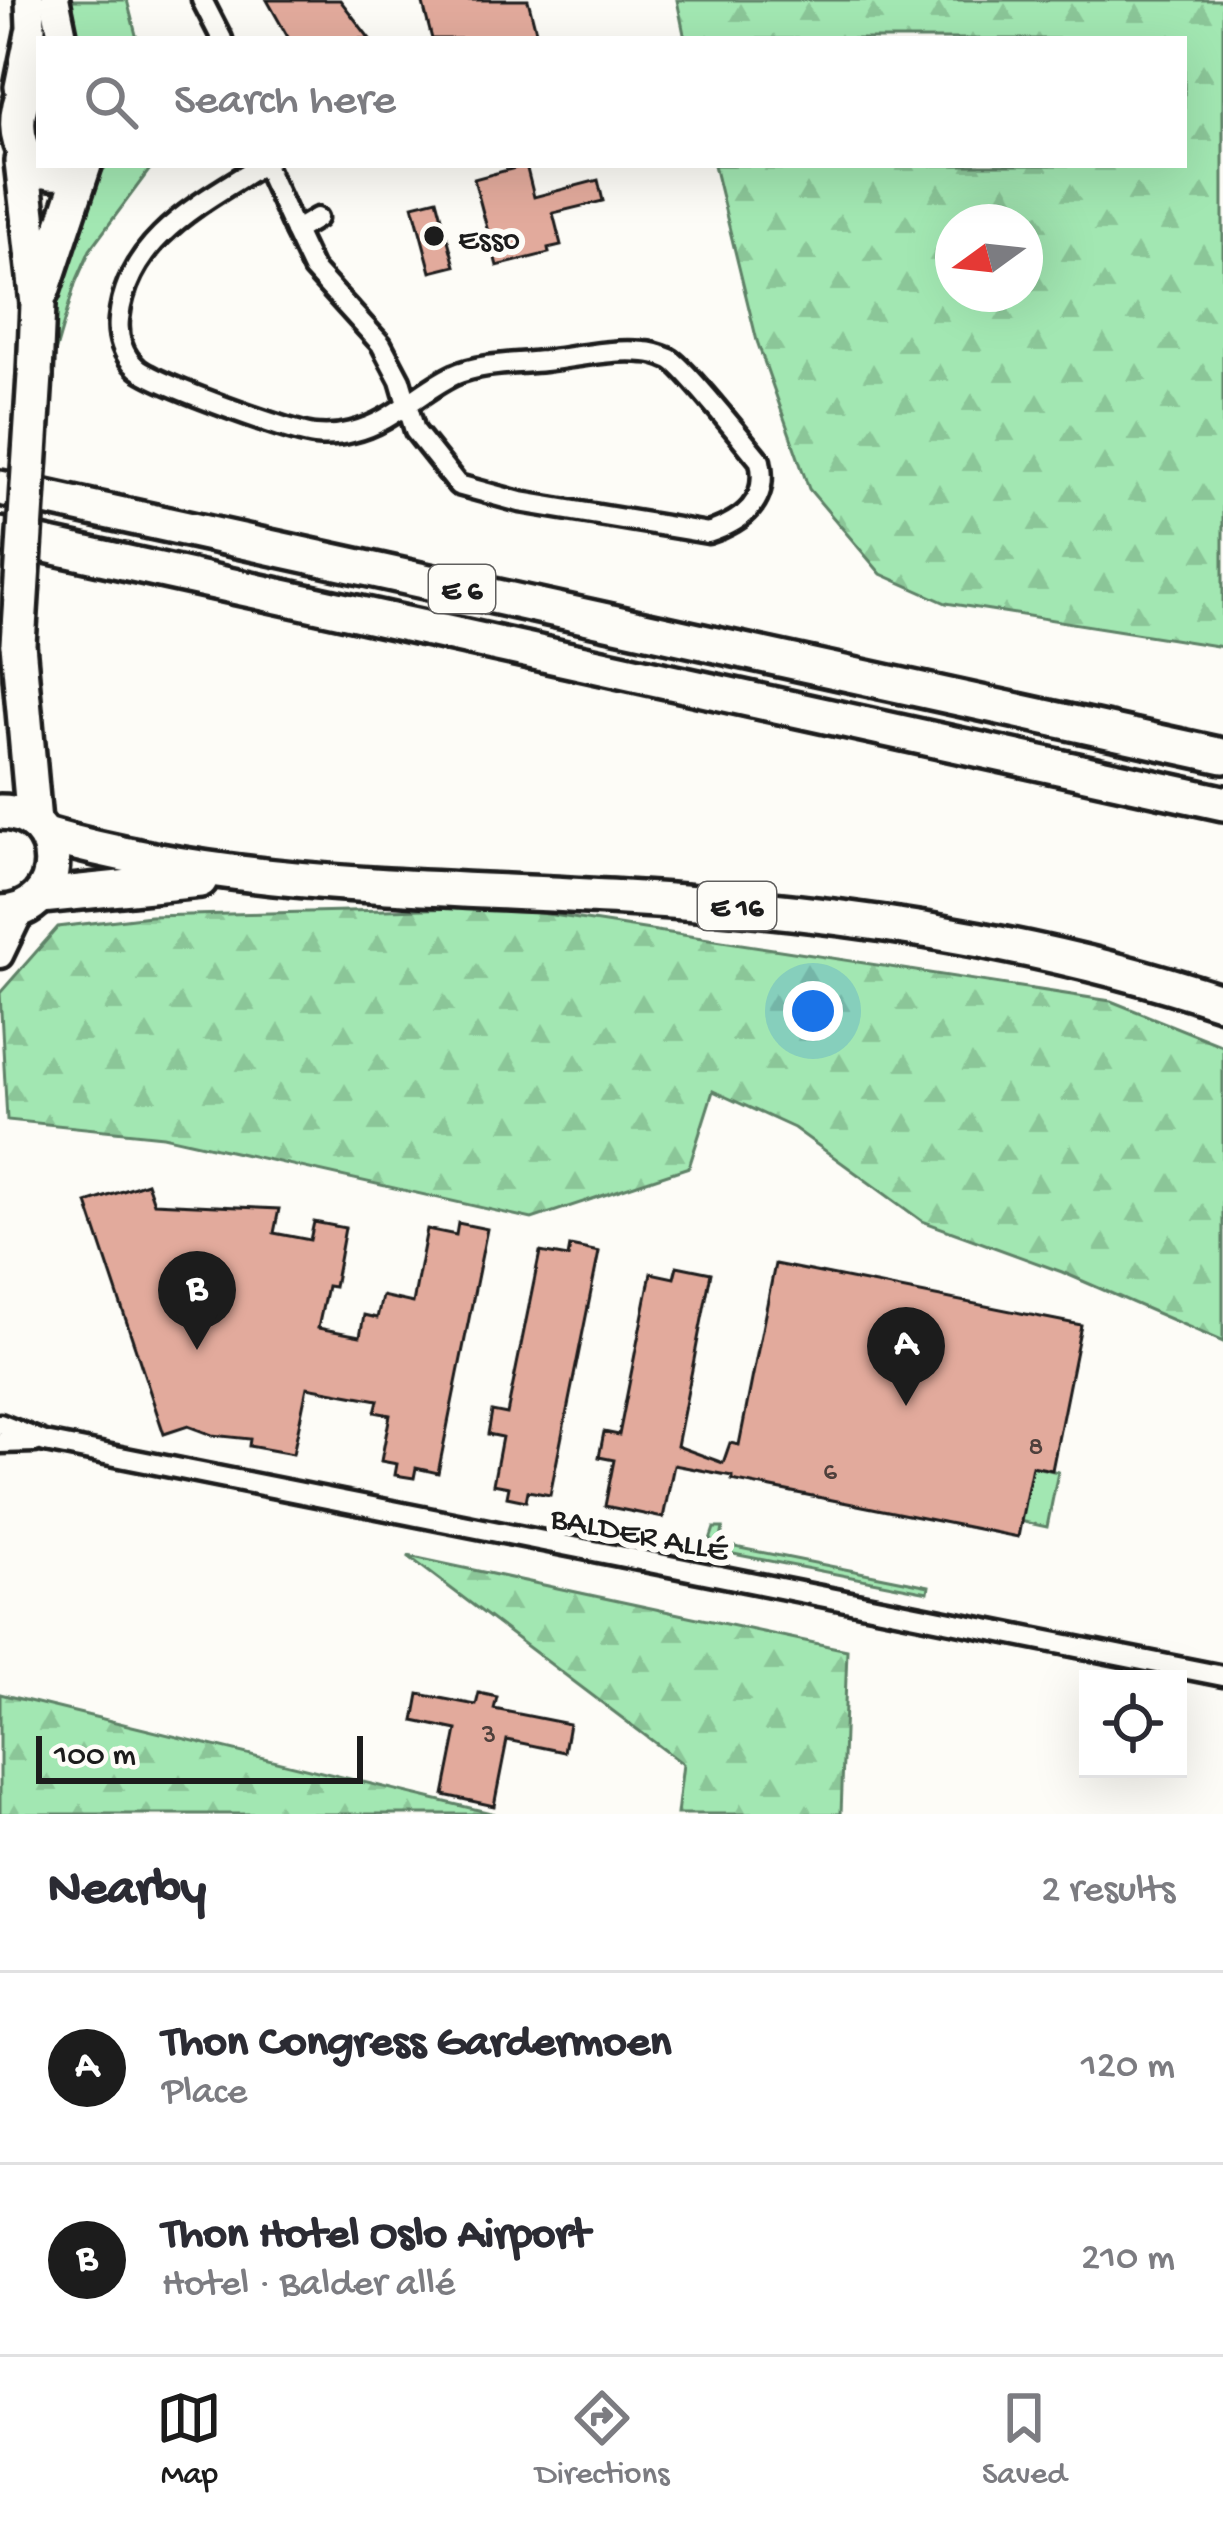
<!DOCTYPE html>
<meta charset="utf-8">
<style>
:root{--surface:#fff;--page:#f2f2f3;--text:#2b2b33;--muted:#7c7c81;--line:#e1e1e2;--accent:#1c1c1c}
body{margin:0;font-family:"Gochi Hand",sans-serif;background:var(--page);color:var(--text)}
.controls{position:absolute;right:36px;bottom:36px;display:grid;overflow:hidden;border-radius:0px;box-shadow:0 12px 48px #0002}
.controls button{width:108px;height:108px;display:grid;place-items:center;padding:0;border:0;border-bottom:3px solid var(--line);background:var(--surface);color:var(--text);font:60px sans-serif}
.compass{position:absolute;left:935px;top:204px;width:108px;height:108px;border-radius:50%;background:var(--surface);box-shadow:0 12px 48px #0002;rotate:255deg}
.scale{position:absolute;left:36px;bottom:30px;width:327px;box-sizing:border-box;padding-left:12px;border:6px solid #1c1c1c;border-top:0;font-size:33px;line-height:42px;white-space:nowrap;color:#1c1c1c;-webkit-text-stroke:9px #fdfcf7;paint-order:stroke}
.you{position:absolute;left:813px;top:1011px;width:42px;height:42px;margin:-30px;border:9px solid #fff;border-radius:50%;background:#1a73e8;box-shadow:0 0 0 18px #1a73e833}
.badge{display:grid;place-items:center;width:78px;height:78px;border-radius:50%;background:var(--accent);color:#fff;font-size:39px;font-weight:700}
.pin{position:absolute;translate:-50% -99px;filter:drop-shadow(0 3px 6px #0008)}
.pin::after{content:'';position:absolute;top:63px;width:42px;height:36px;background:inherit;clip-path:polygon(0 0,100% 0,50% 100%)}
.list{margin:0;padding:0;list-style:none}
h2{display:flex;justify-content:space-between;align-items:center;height:156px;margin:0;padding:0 48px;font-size:51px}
h2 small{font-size:39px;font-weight:400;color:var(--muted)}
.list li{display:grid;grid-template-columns:78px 1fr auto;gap:36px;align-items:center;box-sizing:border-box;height:192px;padding:0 48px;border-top:3px solid var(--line)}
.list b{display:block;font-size:45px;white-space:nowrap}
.list p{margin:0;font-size:39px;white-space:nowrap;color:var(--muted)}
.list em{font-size:39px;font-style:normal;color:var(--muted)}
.icon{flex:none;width:66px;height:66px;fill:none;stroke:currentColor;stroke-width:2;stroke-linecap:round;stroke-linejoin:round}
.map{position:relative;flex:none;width:1223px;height:1814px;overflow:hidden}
.search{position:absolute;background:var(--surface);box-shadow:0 12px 48px #0002;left:36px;right:36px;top:36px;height:132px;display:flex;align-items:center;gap:30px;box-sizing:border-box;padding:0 42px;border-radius:0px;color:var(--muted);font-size:45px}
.sheet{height:540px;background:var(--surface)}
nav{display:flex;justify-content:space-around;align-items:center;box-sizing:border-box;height:168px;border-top:3px solid var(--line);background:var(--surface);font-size:33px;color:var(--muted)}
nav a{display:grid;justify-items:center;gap:6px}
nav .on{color:var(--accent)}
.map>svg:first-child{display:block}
</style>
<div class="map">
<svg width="1223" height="1814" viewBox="0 0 1223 1814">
<defs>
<pattern id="forest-firs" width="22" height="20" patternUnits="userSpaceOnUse" patternTransform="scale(3)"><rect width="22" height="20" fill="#a2e7b2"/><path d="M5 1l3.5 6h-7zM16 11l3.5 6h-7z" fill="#8bc698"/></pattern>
</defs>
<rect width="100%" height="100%" fill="#fdfcf7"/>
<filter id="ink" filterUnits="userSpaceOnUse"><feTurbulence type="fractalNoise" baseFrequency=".00833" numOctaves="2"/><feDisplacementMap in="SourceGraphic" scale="24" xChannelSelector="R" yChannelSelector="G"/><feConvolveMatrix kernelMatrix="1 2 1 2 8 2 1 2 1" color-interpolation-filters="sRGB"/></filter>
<g filter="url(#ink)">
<!-- grass -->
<g fill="#a2e7b2" stroke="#5f8267" stroke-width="3">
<polygon points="65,0 127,0 137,39 79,39"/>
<path d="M 107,165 L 153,165 L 90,250 L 75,284 L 53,360 C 48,305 72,209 107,165 Z"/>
<polygon points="1030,1466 1058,1472 1047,1527 1019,1521"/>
<polygon points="714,1528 723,1528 720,1544 929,1586 928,1592 713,1550 708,1546"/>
</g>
<!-- forest -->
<g fill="url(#forest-firs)" stroke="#5f8267" stroke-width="3" fill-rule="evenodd">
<path d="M 677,0 L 1223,0 L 1223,647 L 946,603 L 881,574 L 809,489 L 757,341 L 714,165 L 1184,165 L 1184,39 L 685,39 ZM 1025,222 L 1025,294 L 953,294 L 953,222 Z"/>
<polygon points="501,907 1111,1001 1223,1046 1223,1342 1062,1272 922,1221 794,1128 713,1091 689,1167 532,1219 163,1136 7,1120 0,993 58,927 150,916"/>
<polygon points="408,1556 847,1650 841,1814 677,1814 683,1764"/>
<polygon points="0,1694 495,1814 0,1814"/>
</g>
<!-- building -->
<g fill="#e2aa9c" stroke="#1c1c1c" stroke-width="3">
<polygon points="267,0 340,0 370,39 289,39"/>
<polygon points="422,0 528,0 538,39 432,39"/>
<polygon points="526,165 534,197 598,180 603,201 553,213 561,245 548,248 549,253 497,266 474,179"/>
<polygon points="437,199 455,266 431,272 413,205"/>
<polygon points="147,1183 154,1203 279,1209 274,1233 310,1240 314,1222 345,1228 334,1287 327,1286 318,1328 360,1336 364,1315 377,1318 382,1296 413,1303 427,1229 456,1235 458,1223 487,1229 438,1473 416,1468 414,1478 395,1475 397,1464 381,1461 390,1415 375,1412 378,1400 307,1387 293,1454 249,1446 250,1439 212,1435 188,1426 164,1434 87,1203"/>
<polygon points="570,1246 599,1252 550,1495 528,1491 526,1501 507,1497 509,1487 493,1484 502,1437 488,1434 492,1411 507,1414 540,1252 568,1257"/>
<polygon points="775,1264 1081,1325 1052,1470 1032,1466 1018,1537 732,1480 732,1476 674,1465 663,1518 605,1506 614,1460 599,1457 604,1432 619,1435 651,1273 674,1278 677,1266 711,1273 677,1446 723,1463 730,1443 739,1445"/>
<polygon points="479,1693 497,1697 494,1709 569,1724 564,1752 507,1740 494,1806 444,1795 457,1730 414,1721 419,1694 476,1705"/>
</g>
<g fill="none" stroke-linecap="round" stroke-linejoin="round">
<!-- street casing -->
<g stroke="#1c1c1c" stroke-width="27">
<g id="street">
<polyline points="202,0 222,39"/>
<path d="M 261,165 C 200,204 127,239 119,319 C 117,337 123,356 137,368 C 153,383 293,433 315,435 C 326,436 341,435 352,432 C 392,423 418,392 454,375 C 482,363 514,364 544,361 C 576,357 611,349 644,352 C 651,352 663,356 670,359 C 684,366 746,444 760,461 C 769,502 743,521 708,533 L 520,502 L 458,485 L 415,431 L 400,380 L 381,344 L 313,269 L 295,231"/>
<polyline points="265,165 295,231 317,218"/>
<polyline points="0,1424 45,1442 1223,1676"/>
<polyline points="0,1443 35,1442"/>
</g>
</g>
<!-- secondary casing -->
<g stroke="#1c1c1c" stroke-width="33">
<polyline id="secondary" points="0,955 22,909"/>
</g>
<!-- primary casing -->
<g stroke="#1c1c1c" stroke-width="36">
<g id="primary">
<polyline points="55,0 63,39"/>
<polyline points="19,87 31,28 30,0"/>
</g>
</g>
<!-- highway casing -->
<g stroke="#1c1c1c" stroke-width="42">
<g id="highway">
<path d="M 39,76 C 0,103 15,199 81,165"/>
<polyline points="22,161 38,304 35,375"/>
<polyline points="42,291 84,165"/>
<polyline points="0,488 1223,756"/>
<polyline points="0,535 1223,803"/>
<polyline points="18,644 34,822"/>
<path d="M 0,812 C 69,812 69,912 0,913"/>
<path d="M 46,835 C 234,889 431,886 624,898 C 828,910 1028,938 1223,1002"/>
<polyline points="41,896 200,880"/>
</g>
</g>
<!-- street -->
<use href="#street" stroke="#fdfcf7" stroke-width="18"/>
<!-- secondary -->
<use href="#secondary" stroke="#fdfcf7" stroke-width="24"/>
<!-- primary -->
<use href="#primary" stroke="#fdfcf7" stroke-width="27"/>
<!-- highway -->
<use href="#highway" stroke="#fdfcf7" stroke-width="33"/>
<!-- highway-bridge casing -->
<g stroke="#1c1c1c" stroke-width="42" stroke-linecap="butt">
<polyline id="highway-bridge" points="18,644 35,375"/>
</g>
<!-- highway-bridge -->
<use href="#highway-bridge" stroke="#fdfcf7" stroke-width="33"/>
</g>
</g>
<!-- markers -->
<circle fill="#1c1c1c" stroke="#fdfcf7" stroke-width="4.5" cx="434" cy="236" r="12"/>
<g text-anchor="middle" stroke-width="12" stroke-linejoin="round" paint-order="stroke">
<!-- number labels -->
<g font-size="27" fill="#4e403c">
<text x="1036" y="1454">8</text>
<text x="830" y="1479">6</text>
<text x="489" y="1742">3</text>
</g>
<!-- shield labels -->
<g fill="#fdfcf7" stroke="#605f5e" stroke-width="3">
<rect x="429" y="565" width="66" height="48" rx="9"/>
<rect x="698" y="882" width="78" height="48" rx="9"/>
</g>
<g font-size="30" font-weight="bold" fill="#1c1c1c">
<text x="462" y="599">E 6</text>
<text x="737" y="916">E 16</text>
</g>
<!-- poi labels -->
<g font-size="33" fill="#1c1c1c" stroke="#fdfcf7" text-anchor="start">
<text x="458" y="248">Esso</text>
</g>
<!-- street labels -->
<g font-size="33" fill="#1c1c1c" stroke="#fdfcf7">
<text transform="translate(640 1531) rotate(11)" y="12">BALDER ALLÉ</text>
</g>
</g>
</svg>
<div class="controls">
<button><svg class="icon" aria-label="locate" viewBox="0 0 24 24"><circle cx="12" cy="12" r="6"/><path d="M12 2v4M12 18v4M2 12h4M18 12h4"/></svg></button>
</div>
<svg class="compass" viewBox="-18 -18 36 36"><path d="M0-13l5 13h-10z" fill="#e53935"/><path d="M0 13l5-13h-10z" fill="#7c7c81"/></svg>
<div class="scale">100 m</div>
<div class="you"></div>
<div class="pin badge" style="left:906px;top:1406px">A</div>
<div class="pin badge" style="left:197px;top:1350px">B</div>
<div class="search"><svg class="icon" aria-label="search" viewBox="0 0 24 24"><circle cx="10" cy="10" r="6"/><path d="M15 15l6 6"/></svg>Search here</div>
</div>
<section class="sheet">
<h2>Nearby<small>2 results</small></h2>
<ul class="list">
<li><span class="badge">A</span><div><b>Thon Congress Gardermoen</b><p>Place</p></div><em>120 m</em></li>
<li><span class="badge">B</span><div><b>Thon Hotel Oslo Airport</b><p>Hotel · Balder allé</p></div><em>210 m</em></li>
</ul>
</section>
<nav>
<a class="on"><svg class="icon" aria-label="map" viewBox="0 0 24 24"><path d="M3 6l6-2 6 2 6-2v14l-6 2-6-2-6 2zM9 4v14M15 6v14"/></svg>Map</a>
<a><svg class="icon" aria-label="directions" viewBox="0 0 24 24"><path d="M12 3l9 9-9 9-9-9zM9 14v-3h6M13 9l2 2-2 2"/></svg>Directions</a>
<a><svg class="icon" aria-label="saved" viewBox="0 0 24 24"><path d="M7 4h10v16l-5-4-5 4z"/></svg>Saved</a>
</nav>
